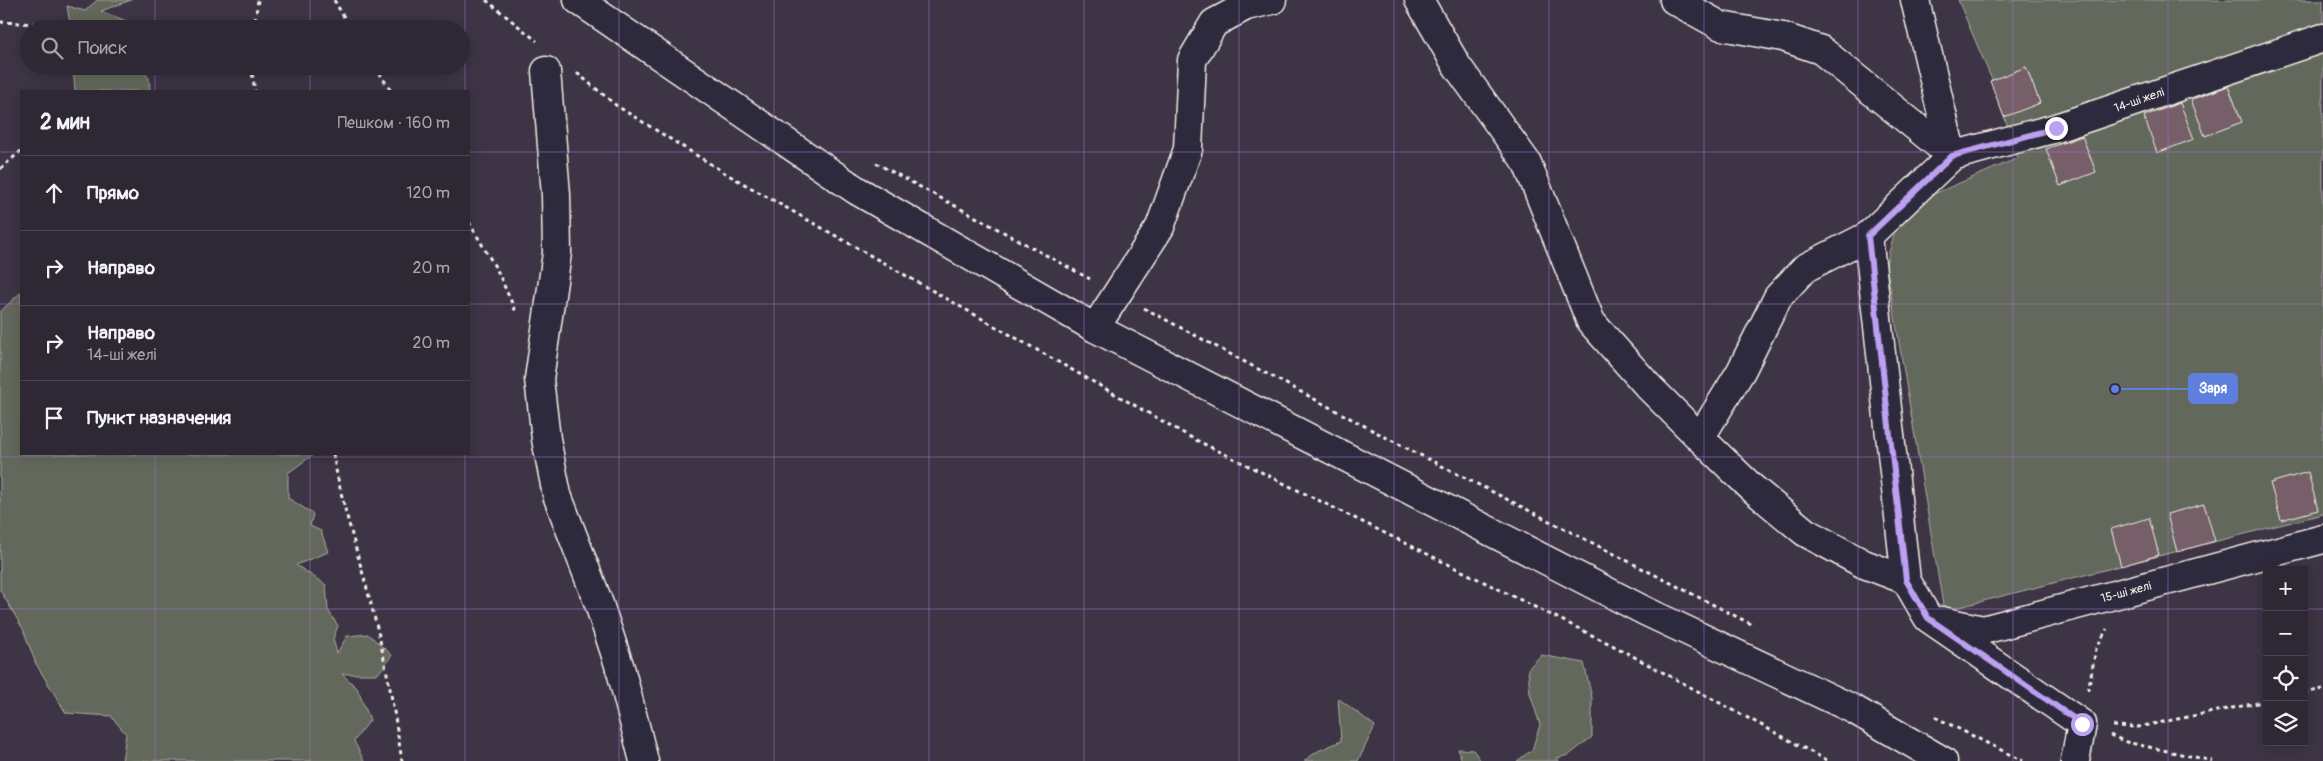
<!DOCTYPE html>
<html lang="ru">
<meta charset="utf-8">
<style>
:root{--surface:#2e2734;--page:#3a3340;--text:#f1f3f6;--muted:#a7a5ac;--line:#49444f}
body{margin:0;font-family:Pangolin,sans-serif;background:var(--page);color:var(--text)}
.controls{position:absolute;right:15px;bottom:15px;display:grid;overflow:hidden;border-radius:0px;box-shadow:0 2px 12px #0003}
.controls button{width:45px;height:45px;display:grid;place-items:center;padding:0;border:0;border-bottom:1px solid var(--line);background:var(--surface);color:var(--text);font:25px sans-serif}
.stop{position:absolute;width:15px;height:15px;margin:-11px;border:4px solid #bca0f2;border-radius:50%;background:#fff}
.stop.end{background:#bca0f2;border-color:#fff;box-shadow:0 1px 5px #0008}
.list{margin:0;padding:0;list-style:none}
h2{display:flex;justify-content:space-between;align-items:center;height:65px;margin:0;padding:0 20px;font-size:21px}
h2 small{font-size:16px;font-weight:400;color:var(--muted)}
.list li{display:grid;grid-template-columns:32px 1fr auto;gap:15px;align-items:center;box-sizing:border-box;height:75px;padding:0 20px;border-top:1px solid var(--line)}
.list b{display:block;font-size:19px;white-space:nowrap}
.list p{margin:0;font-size:16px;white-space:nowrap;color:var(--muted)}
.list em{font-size:16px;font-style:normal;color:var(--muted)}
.icon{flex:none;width:28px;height:28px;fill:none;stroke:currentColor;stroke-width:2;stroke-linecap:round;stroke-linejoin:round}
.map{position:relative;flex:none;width:2323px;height:761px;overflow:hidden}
.search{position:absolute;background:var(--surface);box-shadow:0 2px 12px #0003;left:20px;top:20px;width:450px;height:55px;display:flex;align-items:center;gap:12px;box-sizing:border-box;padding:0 18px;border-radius:28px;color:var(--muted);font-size:19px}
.panel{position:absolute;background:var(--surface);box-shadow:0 2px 12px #0003;left:20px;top:90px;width:450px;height:365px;border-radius:0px}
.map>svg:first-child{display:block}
</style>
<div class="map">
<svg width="2323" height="761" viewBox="0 0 2323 761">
<rect width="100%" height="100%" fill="#3d3445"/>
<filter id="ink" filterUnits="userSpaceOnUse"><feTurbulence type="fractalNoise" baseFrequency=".02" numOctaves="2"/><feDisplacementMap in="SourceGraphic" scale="10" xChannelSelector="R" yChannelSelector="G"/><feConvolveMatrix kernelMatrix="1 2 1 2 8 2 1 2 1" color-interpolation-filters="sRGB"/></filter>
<g filter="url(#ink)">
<!-- green -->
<g fill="#64685b" stroke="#acaca2">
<polygon points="97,0 131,0 101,11 129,22 127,29 71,29 67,6 85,11"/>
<polygon points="1958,0 2323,0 2323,514 1944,611 1886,264 1901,208 2018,158 1992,80"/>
<polygon points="73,66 138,66 149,78 150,91 75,91"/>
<polygon points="21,292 21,454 314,454 288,473 288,498 313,514 310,526 321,531 328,552 296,565 326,585 328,610 338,626 333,639 337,653 347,636 368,634 392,655 378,674 342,674 357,688 370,720 354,741 364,761 122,761 126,734 111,716 66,713 36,664 23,629 0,590 0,312"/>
<polygon points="1541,655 1584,663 1592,698 1592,737 1569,755 1557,758 1559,761 1517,761 1532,750 1540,725 1530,693 1528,669"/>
<polygon points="1338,698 1375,726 1358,761 1304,761 1318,751 1341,741"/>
<polygon points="1458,749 1473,750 1481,761 1462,761"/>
</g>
<!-- building -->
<g fill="#765e67" stroke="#f4f1e8">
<polygon points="2026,67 2040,103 2004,117 1990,81"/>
<polygon points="2228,86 2242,122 2205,136 2191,100"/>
<polygon points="2180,103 2194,139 2157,153 2144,116"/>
<polygon points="2082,136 2096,172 2060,186 2046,149"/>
<polygon points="2308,472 2318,510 2281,520 2270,483"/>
<polygon points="2204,504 2215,541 2177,552 2167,514"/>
<polygon points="2149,518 2159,555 2121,566 2111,529"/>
</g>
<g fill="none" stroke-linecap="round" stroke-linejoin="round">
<!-- minor casing -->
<g stroke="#f4f1e8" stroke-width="31">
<g id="minor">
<polyline points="578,0 856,190 1095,328 1645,611 1853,709 1943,761"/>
<polyline points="1419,0 1457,66 1527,163 1591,322 1648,386 1700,438 1752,488 1805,532 1864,564 1906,580"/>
<polyline points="1674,0 1721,26 1783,37 1821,50 1952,156 2056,128 2323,38"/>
<polyline points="1915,0 1952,156 1868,236 1906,580 1928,618 2082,724 2075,761"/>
<polyline points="546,71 556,195 557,253 539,379 546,439 557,495 599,604 621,671 644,761"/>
<polyline points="1095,328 1160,227 1188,149 1192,60 1214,23 1246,6 1272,0"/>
<polyline points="1700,438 1741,371 1778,297 1805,268 1868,236"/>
<polyline points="1941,621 1983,630 2323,539"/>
</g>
</g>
<!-- path -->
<g stroke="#f4f1e8" stroke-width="3" stroke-dasharray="4 4" stroke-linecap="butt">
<polyline points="334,0 351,29"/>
<polyline points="486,0 537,41"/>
<polyline points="0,22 98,27 281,29"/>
<polyline points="254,28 258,0"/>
<polyline points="251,66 255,91"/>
<polyline points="375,66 391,91"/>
<polyline points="577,73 617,106 725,173 1194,439 1612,645 1828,761"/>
<polyline points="876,163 1090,279"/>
<polyline points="0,169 21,151"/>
<polyline points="469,222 498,272 516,312"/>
<polyline points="1144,308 1389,439 1753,625"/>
<path d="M 333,454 C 342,505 358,554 371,604 C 385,656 394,709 402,761"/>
<polyline points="2088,691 2096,649 2107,629"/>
<polyline points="2304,693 2323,689"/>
<polyline points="1935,717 2023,761"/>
<polyline points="2113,726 2138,727 2267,701"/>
<polyline points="2110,735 2126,742 2213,761"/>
</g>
<!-- minor -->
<use href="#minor" stroke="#2f2a3d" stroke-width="28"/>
</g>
</g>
<g fill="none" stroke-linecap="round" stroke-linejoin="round" filter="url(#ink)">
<!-- route -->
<polyline stroke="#bca0f2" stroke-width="6" points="2056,128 1952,156 1868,236 1906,580 1928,618 2082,724"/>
</g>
<!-- grid -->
<path fill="none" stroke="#a571cd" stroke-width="1" stroke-opacity="0.55" d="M 155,0 L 155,29M 310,0 L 310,29M 465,0 L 465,91M 619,0 L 619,761M 774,0 L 774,761M 929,0 L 929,761M 1084,0 L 1084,761M 1239,0 L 1239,761M 1394,0 L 1394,761M 1549,0 L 1549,761M 1704,0 L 1704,761M 1858,0 L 1858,761M 2013,0 L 2013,761M 2168,0 L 2168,761M 155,66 L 155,91M 310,66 L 310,91M 0,152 L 21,152M 469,152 L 2323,152M 0,304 L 21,304M 469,304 L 2323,304M 155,454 L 155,761M 310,454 L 310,761M 465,454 L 465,761M 0,457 L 2323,457M 0,609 L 2267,609M 2304,609 L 2323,609"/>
<g text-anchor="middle" stroke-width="4" stroke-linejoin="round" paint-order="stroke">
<!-- street labels -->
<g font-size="12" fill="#f4f1e8" stroke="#2f2a3d">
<text transform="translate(2139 100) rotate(-19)" y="4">14-ші желі</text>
<text transform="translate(2126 592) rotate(-15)" y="4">15-ші желі</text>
</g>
</g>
<!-- callouts -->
<path fill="none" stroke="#5e7fdd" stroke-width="2" d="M2115 389L2189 389"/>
<circle fill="#5e7fdd" stroke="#2f2a3d" stroke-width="2" cx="2115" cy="389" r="5"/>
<rect fill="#5e7fdd" stroke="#5e7fdd" stroke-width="2" x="2189" y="374" width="48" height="29" rx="5"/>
<g font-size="14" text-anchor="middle" font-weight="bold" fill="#fff">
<text x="2213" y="393">Заря</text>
</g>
</svg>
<div class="controls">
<button>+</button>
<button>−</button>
<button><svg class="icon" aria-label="locate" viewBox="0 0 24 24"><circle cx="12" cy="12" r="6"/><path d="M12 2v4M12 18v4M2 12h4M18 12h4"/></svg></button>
<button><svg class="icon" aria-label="layers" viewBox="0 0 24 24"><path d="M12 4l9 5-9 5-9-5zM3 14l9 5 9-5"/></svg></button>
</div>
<div class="stop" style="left:2082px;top:724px"></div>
<div class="stop end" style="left:2056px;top:128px"></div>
<div class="search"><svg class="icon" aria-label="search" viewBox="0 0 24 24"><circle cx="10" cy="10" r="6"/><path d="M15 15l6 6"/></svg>Поиск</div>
<section class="panel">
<h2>2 мин<small>Пешком · 160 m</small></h2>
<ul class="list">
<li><svg class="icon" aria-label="ahead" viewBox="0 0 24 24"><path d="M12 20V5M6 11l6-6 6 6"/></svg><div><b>Прямо</b></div><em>120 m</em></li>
<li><svg class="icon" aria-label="right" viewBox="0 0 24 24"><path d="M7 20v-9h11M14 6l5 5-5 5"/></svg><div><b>Направо</b></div><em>20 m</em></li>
<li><svg class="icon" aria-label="right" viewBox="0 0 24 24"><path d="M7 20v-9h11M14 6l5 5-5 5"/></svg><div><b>Направо</b><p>14-ші желі</p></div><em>20 m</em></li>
<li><svg class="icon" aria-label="arrive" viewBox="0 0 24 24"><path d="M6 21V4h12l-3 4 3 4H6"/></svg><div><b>Пункт назначения</b></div></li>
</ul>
</section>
</div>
